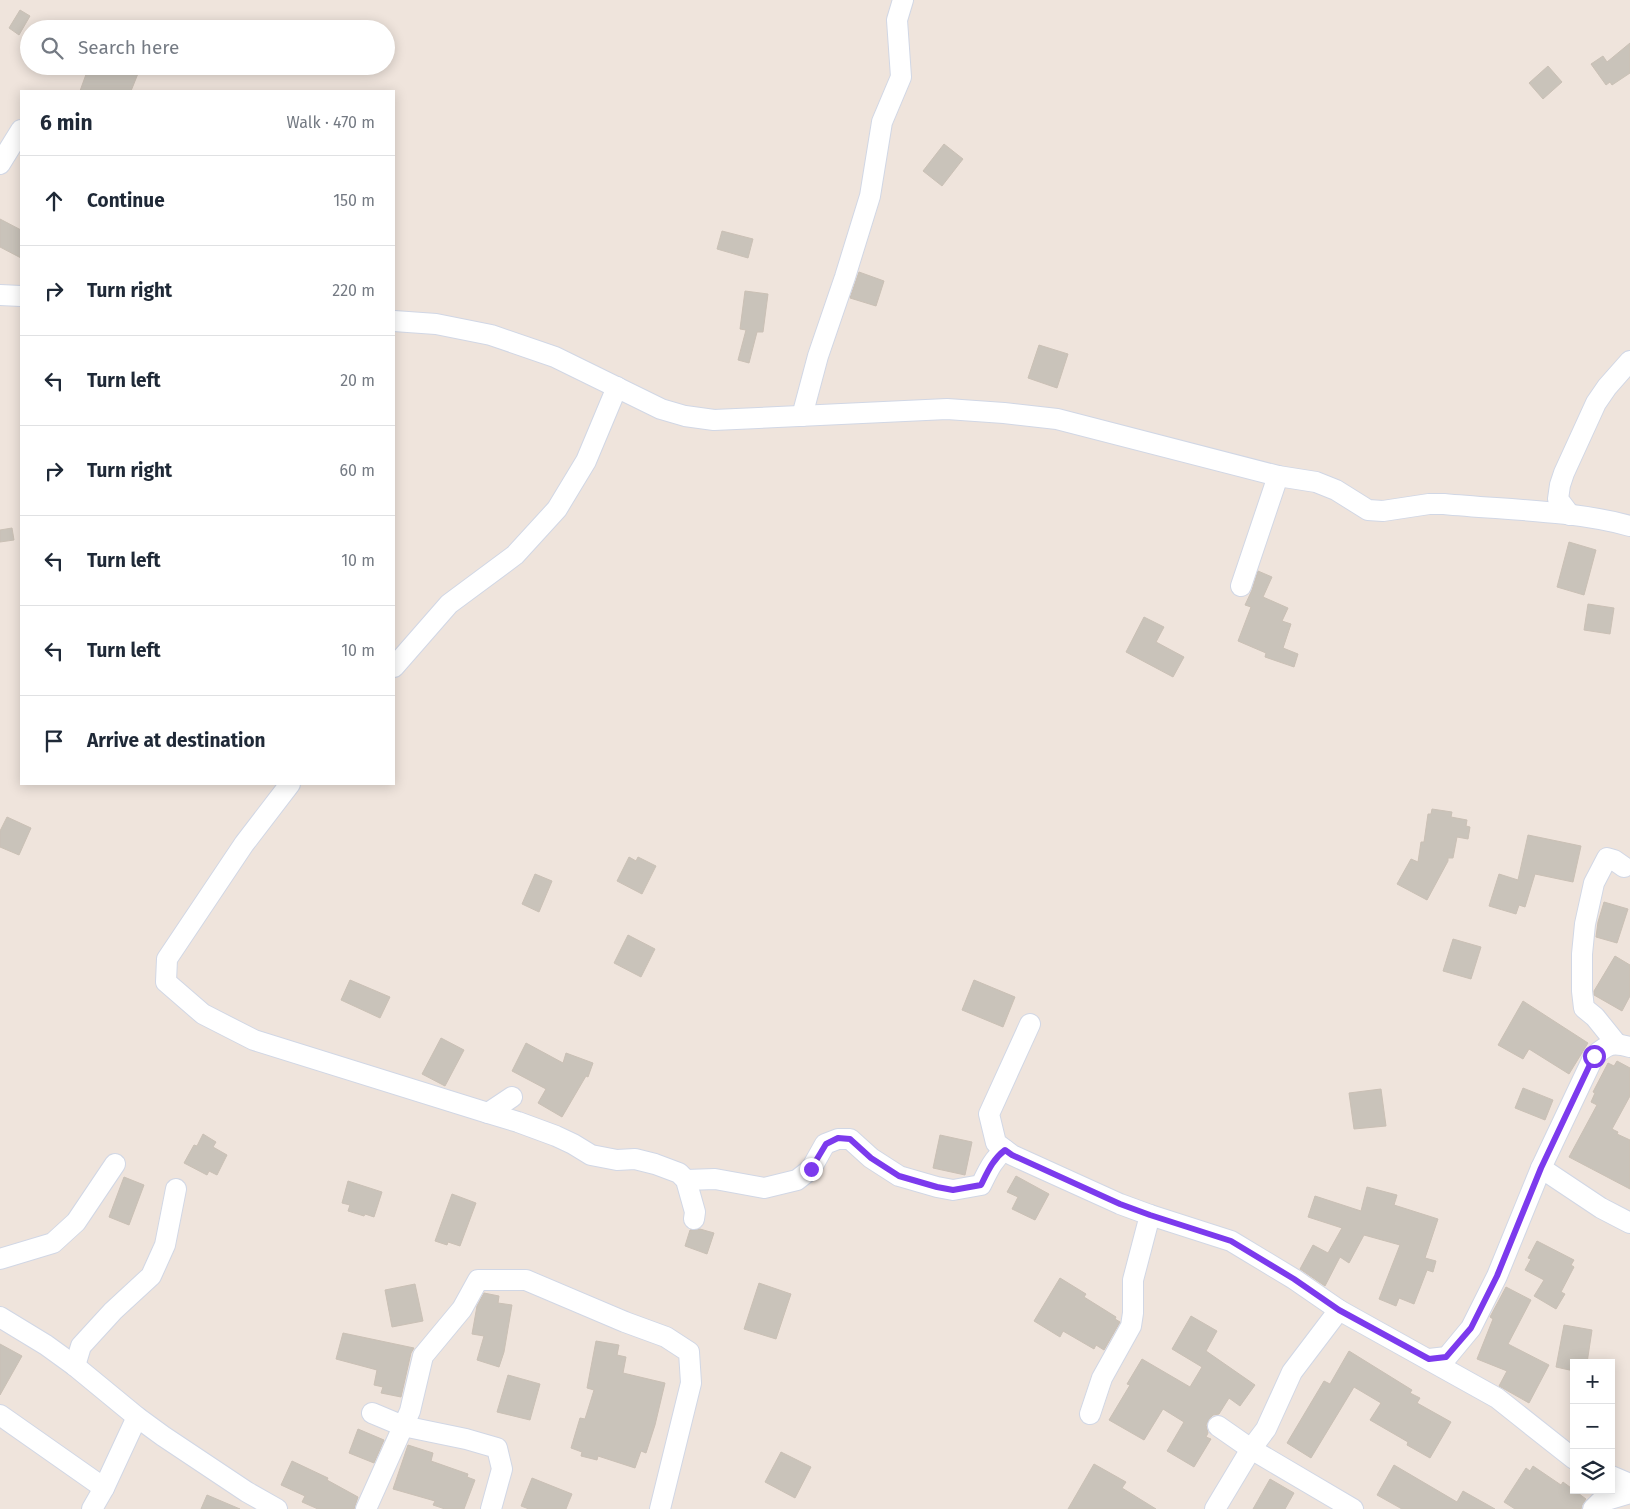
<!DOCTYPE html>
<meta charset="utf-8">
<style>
:root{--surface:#fff;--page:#f2f2f3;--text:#1f2937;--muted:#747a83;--line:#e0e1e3}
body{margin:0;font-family:"Fira Sans",sans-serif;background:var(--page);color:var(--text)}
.controls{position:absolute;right:15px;bottom:15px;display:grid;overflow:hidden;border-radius:0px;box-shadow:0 2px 12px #0003}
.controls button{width:45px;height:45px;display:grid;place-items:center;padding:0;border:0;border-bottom:1px solid var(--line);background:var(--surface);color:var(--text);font:25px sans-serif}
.stop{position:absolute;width:15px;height:15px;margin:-11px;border:4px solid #7c3aed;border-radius:50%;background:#fff}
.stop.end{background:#7c3aed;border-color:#fff;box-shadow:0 1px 5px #0008}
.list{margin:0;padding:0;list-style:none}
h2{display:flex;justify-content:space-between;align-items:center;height:65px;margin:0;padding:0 20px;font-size:21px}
h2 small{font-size:16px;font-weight:400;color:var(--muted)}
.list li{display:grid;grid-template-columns:32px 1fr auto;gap:15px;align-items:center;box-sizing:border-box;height:90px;padding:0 20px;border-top:1px solid var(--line)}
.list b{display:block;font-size:19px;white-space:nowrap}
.list em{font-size:16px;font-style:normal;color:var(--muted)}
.icon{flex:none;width:28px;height:28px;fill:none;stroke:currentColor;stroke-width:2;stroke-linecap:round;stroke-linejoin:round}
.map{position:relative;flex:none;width:1630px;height:1509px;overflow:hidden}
.search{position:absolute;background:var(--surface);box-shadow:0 2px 12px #0003;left:20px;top:20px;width:375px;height:55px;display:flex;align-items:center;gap:12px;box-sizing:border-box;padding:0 18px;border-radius:28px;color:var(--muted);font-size:19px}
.panel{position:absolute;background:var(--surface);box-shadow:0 2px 12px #0003;left:20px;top:90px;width:375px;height:695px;border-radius:0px}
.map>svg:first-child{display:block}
</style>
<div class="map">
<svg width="1630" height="1509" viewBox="0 0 1630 1509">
<rect width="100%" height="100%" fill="#efe4dc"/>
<!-- building -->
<g fill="#c9c3ba" stroke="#cac0b5">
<polygon points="20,10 30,16 19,35 9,28"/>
<polygon points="1630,43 1630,73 1612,85 1610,82 1606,85 1591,64 1603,56 1607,62"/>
<polygon points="89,66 141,66 131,91 80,91"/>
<polygon points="1548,66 1562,82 1543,99 1529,83"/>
<polygon points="944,144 963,159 942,186 923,171"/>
<polygon points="0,219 21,230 21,258 0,247"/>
<polygon points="722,231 753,239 748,258 717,249"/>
<polygon points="859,272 884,281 876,306 850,298"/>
<polygon points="745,291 768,294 763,332 757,332 749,363 738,360 746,330 740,329"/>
<polygon points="1039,345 1068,354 1057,388 1028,378"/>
<polygon points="12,528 14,540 0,542 0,530"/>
<polygon points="1569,542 1596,550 1584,595 1557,587"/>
<polygon points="1258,571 1272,577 1263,597 1288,608 1282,621 1291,624 1283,648 1298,654 1294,667 1265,657 1266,653 1238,641 1251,607 1245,605 1252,590"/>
<polygon points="1588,604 1614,608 1610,634 1584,630"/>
<polygon points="1144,617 1164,627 1156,642 1184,657 1173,677 1126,652"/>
<polygon points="1432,809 1452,812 1451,817 1467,820 1466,826 1470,827 1468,839 1457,837 1453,858 1448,858 1448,861 1427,900 1397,884 1411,859 1418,862 1421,842 1424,842 1428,814 1431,814"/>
<polygon points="7,817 31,828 19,855 0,847 0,831"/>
<polygon points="1528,835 1581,846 1573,882 1535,874 1525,907 1519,905 1516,914 1489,906 1499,874 1518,880"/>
<polygon points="629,857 636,861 638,857 656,866 642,894 617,881"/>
<polygon points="535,874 552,881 539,912 522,904"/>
<polygon points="1604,902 1628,909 1617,943 1596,937 1598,922"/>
<polygon points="628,935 655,949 641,977 614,963"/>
<polygon points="1453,939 1481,947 1471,979 1443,971"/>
<polygon points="1615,956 1630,965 1630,996 1622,1011 1594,995 1594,991"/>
<polygon points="350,980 390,997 380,1018 341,1000"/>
<polygon points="974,980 1015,997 1003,1027 962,1010"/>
<polygon points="1523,1001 1588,1043 1569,1074 1529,1049 1523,1059 1498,1045"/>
<polygon points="441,1038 464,1050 445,1086 422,1074"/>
<polygon points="526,1043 563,1063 566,1053 593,1063 588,1077 586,1076 562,1117 538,1103 546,1089 512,1071"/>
<polygon points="1617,1061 1630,1068 1630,1096 1612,1129 1618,1132 1617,1134 1630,1140 1630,1189 1569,1157 1597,1105 1591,1102 1595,1093 1593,1092 1608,1063 1614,1066"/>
<polygon points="1523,1088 1553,1100 1545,1120 1515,1108"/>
<polygon points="1381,1089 1386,1126 1354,1129 1349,1093"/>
<polygon points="203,1134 216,1142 213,1147 227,1155 217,1175 209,1171 207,1175 184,1163 194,1145 197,1146"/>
<polygon points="940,1135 972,1142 965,1175 933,1168"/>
<polygon points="1016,1176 1049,1194 1035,1220 1012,1209 1018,1197 1007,1192"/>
<polygon points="124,1177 144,1185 129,1225 109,1217"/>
<polygon points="348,1181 382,1192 374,1217 365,1214 364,1216 348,1211 350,1205 342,1203"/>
<polygon points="1367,1187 1397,1195 1394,1205 1438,1219 1425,1258 1436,1261 1433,1272 1427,1270 1414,1304 1399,1298 1396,1306 1379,1299 1400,1245 1364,1235 1349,1263 1340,1257 1325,1286 1300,1269 1313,1245 1328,1253 1342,1228 1308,1217 1315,1196 1361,1211"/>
<polygon points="452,1194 476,1203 460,1246 448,1242 447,1245 435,1241"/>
<polygon points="700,1229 714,1233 707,1254 685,1246 690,1230"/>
<polygon points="1537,1241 1574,1260 1571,1265 1574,1267 1561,1292 1565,1294 1556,1309 1534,1296 1544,1280 1525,1270 1531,1259 1528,1258"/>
<polygon points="1060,1278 1086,1294 1084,1297 1116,1317 1115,1319 1120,1322 1104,1350 1096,1345 1094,1349 1063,1331 1060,1337 1034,1321"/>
<polygon points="759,1283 791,1294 776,1339 744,1329"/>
<polygon points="415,1284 423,1321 392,1327 385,1290"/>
<polygon points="1506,1287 1531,1300 1508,1344 1549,1365 1529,1403 1499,1386 1507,1371 1477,1359 1493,1319 1490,1317"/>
<polygon points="484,1293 499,1296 498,1303 512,1305 504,1352 499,1367 477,1360 484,1336 472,1334 477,1306"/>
<polygon points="1191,1316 1217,1331 1206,1351 1255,1385 1240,1406 1229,1398 1219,1414 1213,1415 1209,1419 1206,1425 1208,1433 1206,1437 1211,1439 1194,1467 1167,1451 1184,1422 1163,1409 1144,1440 1109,1420 1130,1385 1127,1384 1142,1359 1190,1387 1202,1367 1172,1349"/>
<polygon points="1564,1325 1592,1330 1587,1363 1574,1363 1574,1371 1556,1367"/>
<polygon points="343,1333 414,1348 411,1353 401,1397 381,1393 383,1387 374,1385 377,1370 336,1359"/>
<polygon points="596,1341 619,1345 617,1355 626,1357 623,1373 665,1383 655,1425 646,1453 641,1451 635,1468 598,1456 597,1460 581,1456 582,1452 571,1448 580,1418 585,1419 594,1390 587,1388"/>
<polygon points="0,1344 22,1356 0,1395"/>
<polygon points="1349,1351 1412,1390 1410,1393 1420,1398 1417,1403 1451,1422 1430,1458 1407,1445 1408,1442 1370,1420 1381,1403 1354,1387 1311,1458 1287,1443 1324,1381 1330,1384"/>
<polygon points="508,1375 540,1384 530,1420 497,1412"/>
<polygon points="358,1429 384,1440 374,1463 349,1453"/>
<polygon points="408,1445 433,1453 431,1461 468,1474 467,1477 475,1480 464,1509 445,1509 433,1505 435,1501 393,1489"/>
<polygon points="781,1452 811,1467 795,1498 765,1482"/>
<polygon points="292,1461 328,1478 327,1480 358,1497 354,1509 318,1509 302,1502 305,1496 281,1485"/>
<polygon points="1094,1464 1126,1482 1122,1488 1156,1509 1068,1509"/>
<polygon points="1394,1465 1457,1502 1463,1491 1495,1509 1402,1509 1377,1495"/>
<polygon points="1533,1466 1561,1485 1563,1482 1586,1499 1582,1505 1581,1509 1515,1509 1504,1502 1526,1468 1530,1471"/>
<polygon points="532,1478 572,1494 566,1509 529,1509 521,1506"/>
<polygon points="1270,1479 1294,1493 1285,1509 1253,1509"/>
<polygon points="207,1495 240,1509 201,1509"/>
</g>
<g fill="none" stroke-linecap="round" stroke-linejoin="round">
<!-- minor casing -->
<g stroke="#d1d7e5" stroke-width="22">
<g id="minor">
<polyline points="0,164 21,130"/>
<polyline points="0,295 21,296"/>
<path d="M 394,321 L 436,324 L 491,335 L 555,357 L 661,409 L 685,416 L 714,420 L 947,409 L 1004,413 L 1057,419 L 1278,476 L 1316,482 L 1336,490 L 1368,510 L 1383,511 L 1429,504 L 1444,504 C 1505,510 1572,510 1630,526"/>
<polyline points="802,416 818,356 845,277 870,196 882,122 901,77 897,20 903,0"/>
<polyline points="1570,515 1558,499 1560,485 1564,473 1596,403 1607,387 1630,361"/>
<polyline points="1241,586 1278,476"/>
<polyline points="394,667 449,604 515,555 557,509 586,461 617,387"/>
<polyline points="290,784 244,844 167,959 166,982 203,1014 254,1040 488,1113 512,1097"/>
<polyline points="1030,1024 989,1114 996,1143 1012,1155 1120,1204 1150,1215 1231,1241 1294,1279 1339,1310 1497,1398 1574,1459"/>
<polyline points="1616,1043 1595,1017 1584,1008 1582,991 1582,954 1585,924 1594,883 1607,858 1614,860 1624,867"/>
<polyline points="488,1113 518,1122 556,1136 573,1144 591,1155 617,1160 635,1159 655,1164 679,1173 686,1180 695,1212 694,1219"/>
<polyline points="1541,1168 1601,1208 1630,1223"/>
<path d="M 686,1180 L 715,1179 L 764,1188 L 797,1180 L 811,1169 L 825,1144 L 838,1139 L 850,1139 L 871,1158 L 899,1176 L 937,1187 L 953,1190 L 981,1185 C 988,1171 993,1159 1005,1150"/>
<polyline points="0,1259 53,1243 76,1222 115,1164"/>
<polyline points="0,1317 46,1345 75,1366 137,1417 163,1436 247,1492 277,1509"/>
<path d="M 1429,1359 L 1447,1357 L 1471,1328 L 1497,1276 L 1541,1168 L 1594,1056 C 1608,1044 1612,1042 1630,1047"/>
<polyline points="75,1366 81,1346 113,1311 151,1276 165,1245 176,1189"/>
<polyline points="372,1413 403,1426 466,1439 497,1448 502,1469 491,1509"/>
<polyline points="1090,1414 1102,1378 1131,1326 1133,1313 1133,1280 1150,1215"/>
<polyline points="0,1415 104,1488 137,1417"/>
<polyline points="1218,1426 1251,1449 1353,1509"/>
<polyline points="1611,1476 1630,1484"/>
<polyline points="92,1509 104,1488"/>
<polyline points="366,1509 410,1411 423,1356 462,1309 478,1280 526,1280 625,1322 666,1337 689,1352 691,1383 660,1509"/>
<polyline points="1215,1509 1251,1449 1266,1429 1292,1372 1339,1310"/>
<polyline points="1593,1509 1600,1502 1630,1493"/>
</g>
</g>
<!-- minor -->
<use href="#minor" stroke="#fff" stroke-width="20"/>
</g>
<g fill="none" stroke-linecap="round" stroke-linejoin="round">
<!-- route -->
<path stroke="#7c3aed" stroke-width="6" d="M 811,1169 L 826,1144 L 838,1138 L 850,1139 L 871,1158 L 899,1176 L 937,1187 L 953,1190 L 981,1185 C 988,1171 993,1159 1005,1150 L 1012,1155 L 1120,1204 L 1150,1215 L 1231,1241 L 1294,1279 L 1339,1310 L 1429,1359 L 1446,1357 L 1471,1328 L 1497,1276 L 1541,1168 L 1594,1056"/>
</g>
</svg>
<div class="controls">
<button>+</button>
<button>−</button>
<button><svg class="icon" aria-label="layers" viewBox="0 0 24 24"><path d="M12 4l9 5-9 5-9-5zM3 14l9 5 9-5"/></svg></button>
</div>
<div class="stop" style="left:1594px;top:1056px"></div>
<div class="stop end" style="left:811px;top:1169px"></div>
<div class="search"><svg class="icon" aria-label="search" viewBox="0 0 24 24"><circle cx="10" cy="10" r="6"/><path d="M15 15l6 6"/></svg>Search here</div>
<section class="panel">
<h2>6 min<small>Walk · 470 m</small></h2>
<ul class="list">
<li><svg class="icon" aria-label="ahead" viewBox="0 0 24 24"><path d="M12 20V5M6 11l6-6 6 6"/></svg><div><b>Continue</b></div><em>150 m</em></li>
<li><svg class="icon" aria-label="right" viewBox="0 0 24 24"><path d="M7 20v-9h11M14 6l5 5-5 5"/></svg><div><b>Turn right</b></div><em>220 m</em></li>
<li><svg class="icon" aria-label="left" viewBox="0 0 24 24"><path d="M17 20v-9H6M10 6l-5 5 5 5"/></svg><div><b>Turn left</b></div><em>20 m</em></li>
<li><svg class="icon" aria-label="right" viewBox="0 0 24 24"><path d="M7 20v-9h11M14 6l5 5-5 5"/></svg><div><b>Turn right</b></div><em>60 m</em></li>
<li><svg class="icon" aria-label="left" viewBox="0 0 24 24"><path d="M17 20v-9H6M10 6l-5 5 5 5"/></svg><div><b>Turn left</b></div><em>10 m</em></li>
<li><svg class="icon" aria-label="left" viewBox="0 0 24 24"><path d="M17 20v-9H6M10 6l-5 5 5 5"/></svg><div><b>Turn left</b></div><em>10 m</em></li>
<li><svg class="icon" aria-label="arrive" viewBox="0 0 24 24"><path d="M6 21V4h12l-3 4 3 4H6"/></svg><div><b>Arrive at destination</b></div></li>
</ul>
</section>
</div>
